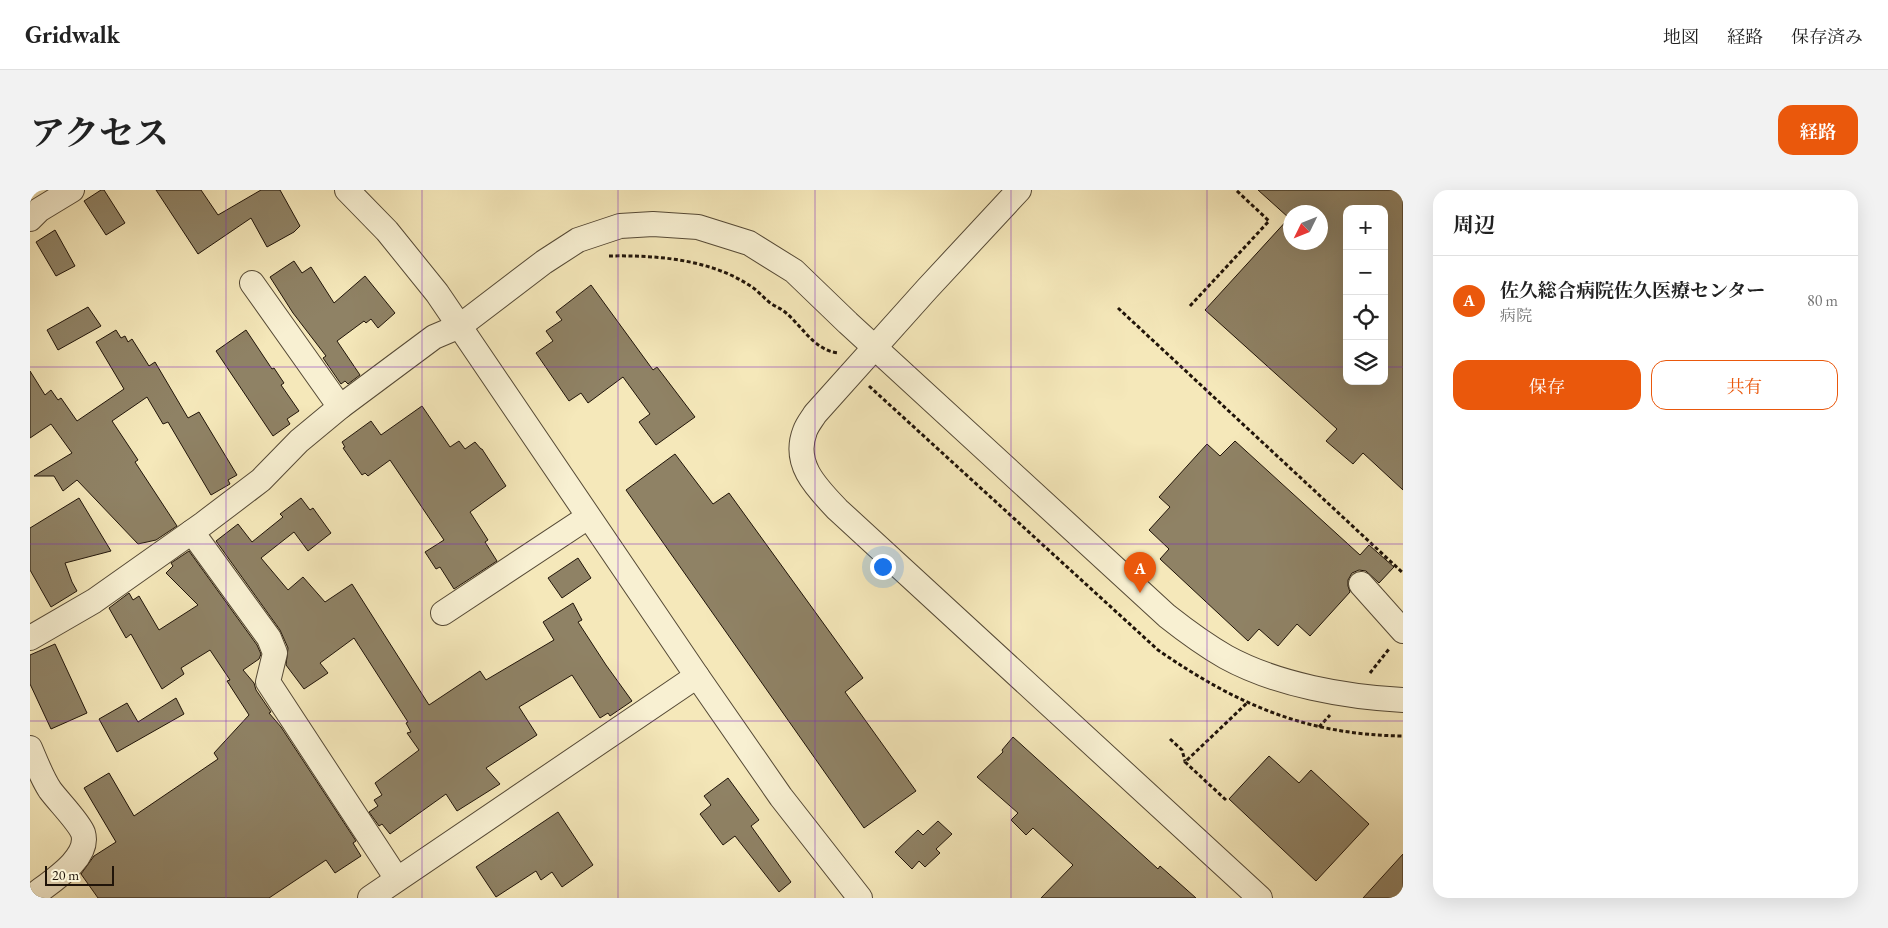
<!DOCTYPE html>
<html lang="ja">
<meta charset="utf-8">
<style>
:root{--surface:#fff;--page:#f2f2f2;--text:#222;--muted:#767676;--line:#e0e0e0;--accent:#ea580c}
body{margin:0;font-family:"EB Garamond","Noto Serif JP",serif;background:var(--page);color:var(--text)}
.controls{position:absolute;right:15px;top:15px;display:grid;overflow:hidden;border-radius:10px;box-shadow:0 5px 20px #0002}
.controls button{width:45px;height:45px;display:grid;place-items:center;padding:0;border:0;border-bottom:1px solid var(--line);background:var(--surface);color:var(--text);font:25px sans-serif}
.compass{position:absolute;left:1253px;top:15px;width:45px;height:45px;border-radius:50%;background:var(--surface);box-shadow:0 5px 20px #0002;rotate:227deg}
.scale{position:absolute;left:15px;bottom:12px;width:69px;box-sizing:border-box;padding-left:5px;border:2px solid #201409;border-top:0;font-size:14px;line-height:18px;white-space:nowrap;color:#201409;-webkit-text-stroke:4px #f8f0d2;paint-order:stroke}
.you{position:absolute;left:852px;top:376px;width:18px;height:18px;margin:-12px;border:4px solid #fff;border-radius:50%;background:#1a73e8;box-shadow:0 0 0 8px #1a73e833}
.badge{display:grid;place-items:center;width:32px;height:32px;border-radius:50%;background:var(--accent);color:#fff;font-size:16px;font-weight:700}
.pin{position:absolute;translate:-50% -41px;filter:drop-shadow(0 1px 2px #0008)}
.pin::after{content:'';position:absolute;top:26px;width:18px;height:15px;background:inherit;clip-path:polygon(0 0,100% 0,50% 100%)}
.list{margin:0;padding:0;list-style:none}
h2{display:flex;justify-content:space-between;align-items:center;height:65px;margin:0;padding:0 20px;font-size:21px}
h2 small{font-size:16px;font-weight:400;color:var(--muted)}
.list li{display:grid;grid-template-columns:32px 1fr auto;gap:15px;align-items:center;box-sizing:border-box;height:90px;padding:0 20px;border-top:1px solid var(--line)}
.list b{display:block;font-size:19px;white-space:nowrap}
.list p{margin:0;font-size:16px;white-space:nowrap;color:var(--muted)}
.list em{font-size:16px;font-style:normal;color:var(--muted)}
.actions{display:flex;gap:10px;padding:15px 20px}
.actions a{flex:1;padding:11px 0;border:1px solid var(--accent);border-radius:15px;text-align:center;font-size:18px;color:var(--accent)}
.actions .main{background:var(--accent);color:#fff}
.icon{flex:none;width:28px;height:28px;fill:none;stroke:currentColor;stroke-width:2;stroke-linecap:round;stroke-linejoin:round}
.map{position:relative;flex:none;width:1373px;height:708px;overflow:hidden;border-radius:15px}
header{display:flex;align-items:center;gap:30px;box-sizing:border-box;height:70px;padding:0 25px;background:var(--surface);border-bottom:1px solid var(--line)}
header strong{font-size:24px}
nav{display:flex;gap:28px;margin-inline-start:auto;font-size:18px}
.intro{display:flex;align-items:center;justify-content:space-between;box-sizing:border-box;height:120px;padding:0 30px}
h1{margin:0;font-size:35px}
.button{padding:12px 22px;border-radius:15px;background:var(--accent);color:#fff;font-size:18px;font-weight:700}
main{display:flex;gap:30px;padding:0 30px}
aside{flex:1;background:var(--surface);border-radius:15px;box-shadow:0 5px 20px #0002}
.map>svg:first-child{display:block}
</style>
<header>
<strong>Gridwalk</strong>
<nav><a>地図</a><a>経路</a><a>保存済み</a></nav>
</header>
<div class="intro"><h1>アクセス</h1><a class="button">経路</a></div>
<main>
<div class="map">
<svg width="1373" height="708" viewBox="0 0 1373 708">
<rect width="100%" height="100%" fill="#f5e8ba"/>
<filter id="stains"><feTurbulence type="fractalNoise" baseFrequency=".004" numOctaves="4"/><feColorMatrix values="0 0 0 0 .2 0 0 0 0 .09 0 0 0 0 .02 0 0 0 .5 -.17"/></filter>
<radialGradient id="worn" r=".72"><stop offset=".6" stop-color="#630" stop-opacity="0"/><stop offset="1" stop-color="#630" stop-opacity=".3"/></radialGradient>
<!-- building -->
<g fill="#8f8265" stroke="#201409" fill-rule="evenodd">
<polygon points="71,0 74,0 95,33 76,45 54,11"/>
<polygon points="126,0 171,0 188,25 231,0 250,0 270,36 264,42 237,57 221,28 168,64"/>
<path d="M 1228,0 L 1373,0 L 1373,300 L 1333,263 L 1323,274 L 1296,251 L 1307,239 L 1175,120 L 1259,28 ZM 1317,19 L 1354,19 L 1354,191 L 1317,191 ZM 1260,22 L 1290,22 L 1290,52 L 1260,52 Z"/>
<polygon points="25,40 45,76 26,86 6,52"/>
<polygon points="264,71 272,83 281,77 304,113 335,86 365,123 348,138 341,129 336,133 334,131 307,151 330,185 318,194 315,191 311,194 293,168 296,166 263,123 240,87"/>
<polygon points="561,95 623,180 627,177 665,227 626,255 609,232 620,224 593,187 558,213 551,203 539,211 506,163 523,151 516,141 532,130 526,122"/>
<polygon points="58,117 71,136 28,160 17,140"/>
<polygon points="86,140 91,148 95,146 98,152 102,149 119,176 125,172 158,228 169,222 207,285 198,290 200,294 181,305 138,232 133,234 117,207 82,231 108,270 105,272 147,336 126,350 108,354 47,290 33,301 24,286 4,286 42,263 21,234 0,248 0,181 15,205 21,200 28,210 31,208 47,231 94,199 66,152"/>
<polygon points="216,140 242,179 244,178 254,193 251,195 269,221 257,229 260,234 243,246 186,161"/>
<polygon points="392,216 420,257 429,251 435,259 445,252 451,259 452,259 476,296 440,322 458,350 455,352 467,371 424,399 410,377 406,379 395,362 414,350 360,270 338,286 335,283 332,285 313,258 315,257 312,252 341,231 351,245"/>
<polygon points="1205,251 1330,365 1339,355 1364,377 1349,393 1336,381 1329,380 1322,383 1318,390 1318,396 1320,402 1280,446 1267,434 1248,456 1229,439 1218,451 1130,369 1139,359 1119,340 1140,317 1129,307 1177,254 1190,266"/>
<polygon points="645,264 683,314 699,303 833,488 815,502 886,601 834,638 596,300"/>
<polygon points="49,308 81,361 35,373 42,392 47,401 21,417 0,380 0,338"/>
<polygon points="271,308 280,320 283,318 301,343 278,361 264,342 231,368 258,400 273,387 295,412 322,394 399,515 450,481 456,490 524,450 513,432 543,413 552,430 548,432 576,475 602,511 580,526 578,523 570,528 542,485 489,517 507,545 456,578 470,594 427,621 416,604 360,644 352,634 349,636 339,622 348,616 344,610 352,605 345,593 389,560 377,543 381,542 376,533 378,532 324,448 290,473 298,483 274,499 256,475 258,458 250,440 186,351 208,334 222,352 253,327 250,324"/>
<polygon points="159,361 227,455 231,464 229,469 213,480 224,493 226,500 241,522 239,523 251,537 326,651 323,653 331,666 305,683 296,670 239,708 68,708 51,684 64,666 86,652 54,598 79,583 104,626 188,569 184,563 219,525 197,491 200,490 180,460 151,478 154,484 132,499 101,444 96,448 79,418 99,403 103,410 109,406 129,440 168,415 136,383 143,376 141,373"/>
<polygon points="548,368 561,388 532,408 518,388"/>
<polygon points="25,454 57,523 21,539 0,494 0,465"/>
<polygon points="146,508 154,524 87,562 69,529 97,513 108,532"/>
<polygon points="983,547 1128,679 1130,676 1166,708 1011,708 1043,675 1003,638 996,645 981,630 988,623 947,587 973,562 972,560"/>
<polygon points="1239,566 1269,593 1281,580 1339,634 1286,691 1199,609"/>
<polygon points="698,588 729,630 721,636 761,692 749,702 705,646 693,655 670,624 681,615 674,606"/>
<polygon points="528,622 563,675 532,697 522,682 511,690 506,681 466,707 446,677"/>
<polygon points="908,631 922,644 906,659 910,663 895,677 889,671 882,679 865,662 888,640 893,645"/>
<polygon points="1373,664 1373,708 1333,708"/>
</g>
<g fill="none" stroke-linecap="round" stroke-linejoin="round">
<!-- minor casing -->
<g stroke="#554935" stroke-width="26">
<g id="minor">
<polyline points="317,0 357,41 407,103 667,486 751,607 830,708"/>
<path d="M 989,0 L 897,99 L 785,224 C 782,229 777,235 775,241 C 762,274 787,298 808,320 L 1230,708"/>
<polyline points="0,29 9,20 42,0"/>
<polyline points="222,93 310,217"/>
<polyline points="162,342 239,448 245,463 238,492 367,689"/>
<polyline points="1331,394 1373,441"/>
<polyline points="413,423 558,327"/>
<path d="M 0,448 L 64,411 L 173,334 L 231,290 L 269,251 L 310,217 L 404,147 L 430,136 L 514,72 L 548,50 L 590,36 L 623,34 L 668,37 L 719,53 L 764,81 L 818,133 L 1137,426 C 1156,441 1175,455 1196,467 C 1247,495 1316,507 1373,510"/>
<path d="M 0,558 C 6,572 12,588 20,600 C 28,611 49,632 53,643 C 61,669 17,694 0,708"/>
<polyline points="340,708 667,486"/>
</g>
</g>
<!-- path -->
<g stroke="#201409" stroke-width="3" stroke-dasharray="4 2.5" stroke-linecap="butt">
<path d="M 579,66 C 626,65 681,69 722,97 C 728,101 733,107 739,112 C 744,116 750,118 755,122 C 773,137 784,160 808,163"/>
<polyline points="1160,116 1239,31 1206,0"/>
<polyline points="1088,118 1373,383"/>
<path d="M 839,196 L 1128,460 C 1206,514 1276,545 1373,546"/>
<polyline points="1340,483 1359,459"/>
<polyline points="1289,537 1300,525"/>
<polyline points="1140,549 1152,560 1155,571"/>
<polyline points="1196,610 1155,572 1218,512"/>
</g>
<!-- minor -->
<use href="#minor" stroke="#f8f0d2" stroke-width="24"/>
</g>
<!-- grid -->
<path fill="none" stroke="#7b2cbf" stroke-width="1" stroke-opacity="0.55" d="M 196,0 L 196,708M 392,0 L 392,708M 588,0 L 588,708M 785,0 L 785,708M 981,0 L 981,708M 1177,0 L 1177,708M 0,177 L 1317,177M 1354,177 L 1373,177M 0,354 L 1373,354M 0,531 L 1373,531"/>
<rect width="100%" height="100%" filter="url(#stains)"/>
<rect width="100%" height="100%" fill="url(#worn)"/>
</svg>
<div class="controls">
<button>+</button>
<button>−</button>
<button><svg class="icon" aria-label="locate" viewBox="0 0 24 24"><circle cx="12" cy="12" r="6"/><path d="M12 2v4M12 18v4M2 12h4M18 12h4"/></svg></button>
<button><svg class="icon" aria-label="layers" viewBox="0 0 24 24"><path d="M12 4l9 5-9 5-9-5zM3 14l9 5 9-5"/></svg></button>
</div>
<svg class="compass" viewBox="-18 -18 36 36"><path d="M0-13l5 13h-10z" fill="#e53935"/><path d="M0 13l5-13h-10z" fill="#767676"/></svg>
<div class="scale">20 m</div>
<div class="you"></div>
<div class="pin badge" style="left:1110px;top:403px">A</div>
</div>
<aside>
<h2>周辺<small></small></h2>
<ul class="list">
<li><span class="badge">A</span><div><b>佐久総合病院佐久医療センター</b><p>病院</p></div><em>80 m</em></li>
</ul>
<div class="actions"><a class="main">保存</a><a>共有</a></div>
</aside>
</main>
